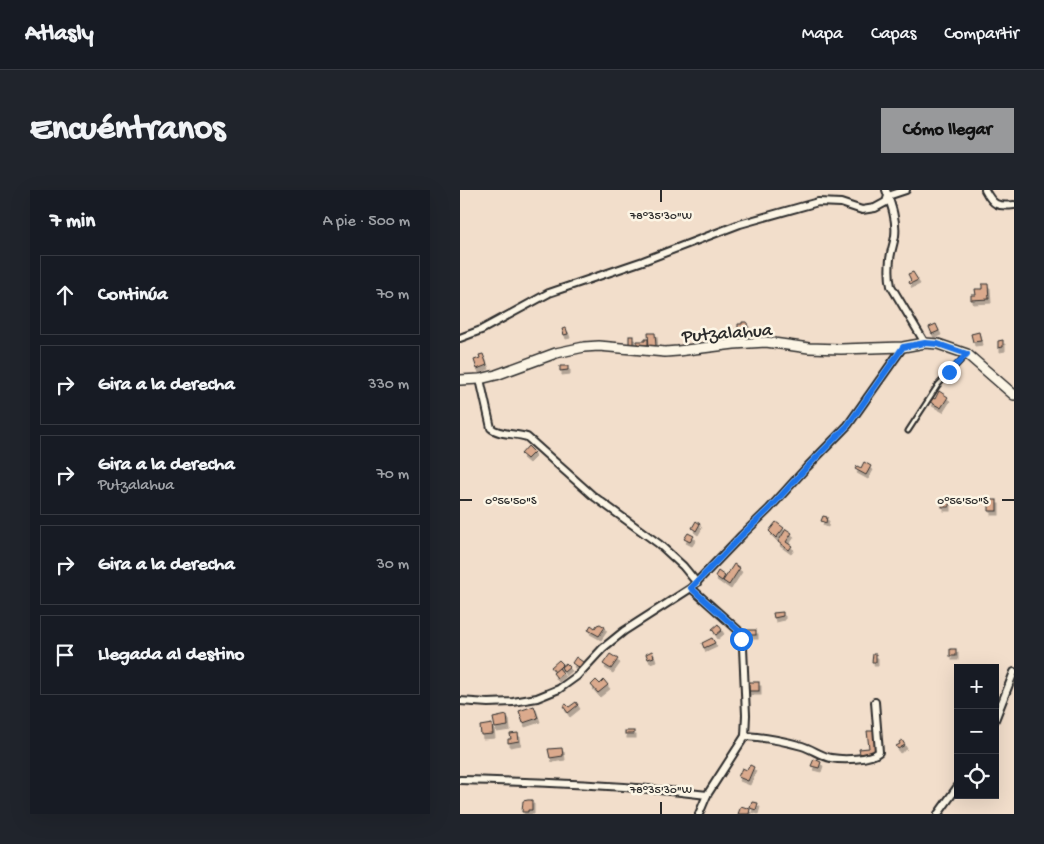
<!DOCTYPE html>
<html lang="es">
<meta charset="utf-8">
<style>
:root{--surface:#171b24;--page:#20242c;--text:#f1f3f6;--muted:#9ea1a6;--line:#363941;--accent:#98999b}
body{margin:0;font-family:"Gochi Hand",sans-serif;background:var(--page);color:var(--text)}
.controls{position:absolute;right:15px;bottom:15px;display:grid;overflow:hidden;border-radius:0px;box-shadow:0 5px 20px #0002}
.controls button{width:45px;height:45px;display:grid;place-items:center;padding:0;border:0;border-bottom:1px solid var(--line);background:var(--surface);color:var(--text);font:25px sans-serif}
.stop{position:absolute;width:15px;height:15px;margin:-11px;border:4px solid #1a73e8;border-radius:50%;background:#fff}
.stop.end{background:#1a73e8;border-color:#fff;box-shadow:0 1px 5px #0008}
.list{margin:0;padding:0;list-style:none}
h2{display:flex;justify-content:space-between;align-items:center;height:65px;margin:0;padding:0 20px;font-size:21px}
h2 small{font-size:16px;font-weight:400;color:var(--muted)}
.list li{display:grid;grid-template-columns:32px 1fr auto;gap:15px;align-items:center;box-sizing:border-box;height:80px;margin:0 10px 10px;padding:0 10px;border:1px solid var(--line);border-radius:0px}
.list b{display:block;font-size:19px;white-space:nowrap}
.list p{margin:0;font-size:16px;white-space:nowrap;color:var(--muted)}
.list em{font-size:16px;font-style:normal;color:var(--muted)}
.icon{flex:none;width:28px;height:28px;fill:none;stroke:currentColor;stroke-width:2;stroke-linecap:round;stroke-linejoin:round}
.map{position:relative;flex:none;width:554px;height:624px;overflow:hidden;border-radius:0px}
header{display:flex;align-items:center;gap:30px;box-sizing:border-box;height:70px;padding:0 25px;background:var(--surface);border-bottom:1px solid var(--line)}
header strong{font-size:24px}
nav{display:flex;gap:28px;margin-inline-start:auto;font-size:18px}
.intro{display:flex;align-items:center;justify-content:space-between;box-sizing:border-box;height:120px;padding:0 30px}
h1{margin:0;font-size:35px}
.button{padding:12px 22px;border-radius:0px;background:var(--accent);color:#111;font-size:18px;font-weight:700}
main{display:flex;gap:30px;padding:0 30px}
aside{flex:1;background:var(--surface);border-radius:0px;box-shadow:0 5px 20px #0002}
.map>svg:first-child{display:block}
</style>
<header>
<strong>Atlasly</strong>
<nav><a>Mapa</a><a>Capas</a><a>Compartir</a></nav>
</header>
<div class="intro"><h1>Encuéntranos</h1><a class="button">Cómo llegar</a></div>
<main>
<aside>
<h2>7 min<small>A pie · 500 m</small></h2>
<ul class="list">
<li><svg class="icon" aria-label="ahead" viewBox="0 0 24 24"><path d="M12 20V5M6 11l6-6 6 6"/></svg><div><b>Continúa</b></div><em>70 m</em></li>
<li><svg class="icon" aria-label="right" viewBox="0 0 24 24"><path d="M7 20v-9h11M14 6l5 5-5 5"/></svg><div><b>Gira a la derecha</b></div><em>330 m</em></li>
<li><svg class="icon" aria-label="right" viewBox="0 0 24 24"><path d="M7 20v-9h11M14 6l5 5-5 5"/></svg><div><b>Gira a la derecha</b><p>Putzalahua</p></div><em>70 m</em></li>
<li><svg class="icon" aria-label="right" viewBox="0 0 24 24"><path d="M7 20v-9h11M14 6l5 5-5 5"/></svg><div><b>Gira a la derecha</b></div><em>30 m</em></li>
<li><svg class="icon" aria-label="arrive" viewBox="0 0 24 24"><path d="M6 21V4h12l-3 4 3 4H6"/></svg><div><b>Llegada al destino</b></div></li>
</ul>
</aside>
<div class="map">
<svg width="554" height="624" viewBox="0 0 554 624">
<defs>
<filter id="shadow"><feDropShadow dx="2" dy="4" stdDeviation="0" flood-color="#0004"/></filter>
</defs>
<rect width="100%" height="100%" fill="#f2decb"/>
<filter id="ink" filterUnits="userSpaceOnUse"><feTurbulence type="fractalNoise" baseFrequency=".02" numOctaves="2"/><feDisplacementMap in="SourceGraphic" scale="10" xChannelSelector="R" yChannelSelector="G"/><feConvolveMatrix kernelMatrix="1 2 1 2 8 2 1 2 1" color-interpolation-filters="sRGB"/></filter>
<g filter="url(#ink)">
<!-- building -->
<g fill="#dbaa8d" stroke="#2b2b2b" filter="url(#shadow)">
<polygon points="453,82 458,90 450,94 449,92 451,90 448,84"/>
<polygon points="522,94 528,94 529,109 511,110 511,105 516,105 515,99 522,99"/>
<polygon points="282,132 287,132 288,145 282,145 282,142 278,142 278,134 282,134"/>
<polygon points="476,134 479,141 472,144 469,137"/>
<polygon points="106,138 108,144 104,145 102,139"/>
<polygon points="519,142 521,151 513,152 511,144"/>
<polygon points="188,143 195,143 196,156 189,157"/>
<rect x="169" y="146" width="4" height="9"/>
<polygon points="185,149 188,149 188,155 177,155 177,151 185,151"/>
<polygon points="543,150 543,157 538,158 538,151"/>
<polygon points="23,164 27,175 17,179 14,170 20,168 19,165"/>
<polygon points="100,176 108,176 108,180 100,181"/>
<polygon points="479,201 488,207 481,218 470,212 473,208 475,209"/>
<polygon points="68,256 74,262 67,269 61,264"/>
<polygon points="404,272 411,276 406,285 395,279 397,276 401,278"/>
<rect x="482" y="310" width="7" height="7"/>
<rect x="529" y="310" width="8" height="11"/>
<polygon points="363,326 367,327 366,333 361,331"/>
<polygon points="236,331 240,334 236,341 232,338"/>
<polygon points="316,332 324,338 316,348 309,341"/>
<polygon points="326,339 332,343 326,352 332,356 329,360 318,352"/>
<polygon points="228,343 234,346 230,352 224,349"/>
<polygon points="274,374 280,378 269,395 263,391"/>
<polygon points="258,381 265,386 262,391 255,386"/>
<polygon points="323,422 323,426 314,428 313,423"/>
<polygon points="140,434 145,437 139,446 128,440 131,435 135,438 137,435"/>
<polygon points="258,434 262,440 256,445 252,439"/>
<rect x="283" y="440" width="13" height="5"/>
<polygon points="252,448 255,453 244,458 242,453"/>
<rect x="490" y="459" width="6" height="7"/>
<polygon points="192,461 194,467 188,469 186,464"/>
<polygon points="150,464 158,469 151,479 143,474"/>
<polygon points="413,464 416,464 416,472 412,472"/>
<polygon points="116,467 123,472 119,478 112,473"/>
<polygon points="99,470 103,474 95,482 91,477"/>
<polygon points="106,473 110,477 104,482 101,477"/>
<polygon points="99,478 103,483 97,488 93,483"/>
<polygon points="136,490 140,494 144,490 148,495 138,503 131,495"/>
<rect x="288" y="492" width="11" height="9"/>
<polygon points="116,512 118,515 108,523 103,516 106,514 109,517"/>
<polygon points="74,516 78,528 63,533 59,521"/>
<polygon points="47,525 48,536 35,538 33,528"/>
<polygon points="32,534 33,544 21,545 20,536"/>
<rect x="165" y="541" width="9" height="3"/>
<polygon points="407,541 415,541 417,562 400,564 399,559 409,558"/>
<polygon points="58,543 59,551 48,553 48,549 51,549 50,544"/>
<polygon points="442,550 445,555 438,559 436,556 440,554 439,552"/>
<polygon points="102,558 103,566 90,568 88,559"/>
<polygon points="354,569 361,572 359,578 351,576"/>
<polygon points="290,575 294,577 288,591 278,587 282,578 287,580"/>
<polygon points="68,610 72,610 72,620 68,620 68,622 62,622 63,611"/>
<polygon points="292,612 298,613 296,620 290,618"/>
<polygon points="281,616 290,619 289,624 278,624"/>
</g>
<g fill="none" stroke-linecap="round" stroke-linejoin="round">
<!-- lane casing -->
<g stroke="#2b2b2b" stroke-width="7">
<polyline id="lane" points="448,241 478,195 505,166"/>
</g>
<!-- street casing -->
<g stroke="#2b2b2b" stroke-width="10">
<g id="street">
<path d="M 426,0 C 431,14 437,30 435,46 C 434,53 431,61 430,69 C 429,78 429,87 431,96 L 465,153"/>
<path d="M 525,0 C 533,15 537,17 554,15"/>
<polyline points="0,148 21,140 89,103 183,71 280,34 358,12 381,13 402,20 415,18 426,12 428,6 446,0"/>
<path d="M 20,189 L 31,238 C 39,245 55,243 67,247 L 132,305 L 199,354 L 223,376 L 237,393"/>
<polyline points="231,398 278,440 281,449 283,458 286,525 285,546 247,605 239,624"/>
<polyline points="0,511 28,513 53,512 77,508 99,499 117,486 143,458 164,441 231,398 282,345 309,319 347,277 388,235 443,157"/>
<polyline points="535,530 554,482"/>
<path d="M 285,546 C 304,547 324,551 342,556 C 352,559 361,566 371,568 C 382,570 410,570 419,562 L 415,512"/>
<path d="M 0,590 C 82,592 165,595 247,605"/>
<polyline points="478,624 498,596"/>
</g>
</g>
<!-- secondary casing -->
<g stroke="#2b2b2b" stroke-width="12">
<polyline id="secondary" points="0,190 20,189 36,185 96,163 124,157 139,156 205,162 218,161 274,154 306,152 349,158 381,159 443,157 465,153 478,154 507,164 554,205"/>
</g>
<!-- lane -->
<use href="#lane" stroke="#fcf5e5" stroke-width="3"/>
<!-- street -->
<use href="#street" stroke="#fcf5e5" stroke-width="6"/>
<!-- secondary -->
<use href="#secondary" stroke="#fcf5e5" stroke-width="9"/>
</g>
</g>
<g fill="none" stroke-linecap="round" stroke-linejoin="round" filter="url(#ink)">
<!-- route -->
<polyline stroke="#1a73e8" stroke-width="6" points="281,449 278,440 231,398 282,345 309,319 347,277 388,235 443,157 465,153 478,154 507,164 489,182"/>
</g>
<!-- ticks -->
<path fill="none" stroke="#2b2b2b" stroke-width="2" d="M 201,0 L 201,12M 0,310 L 12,310M 542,310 L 554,310M 201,612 L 201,624"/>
<g text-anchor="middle" stroke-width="5" stroke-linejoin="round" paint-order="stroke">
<!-- street labels -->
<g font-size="19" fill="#2b2b2b" stroke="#fcf5e5">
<text transform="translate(267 141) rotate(-4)" y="7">Putzalahua</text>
</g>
</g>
<g font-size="12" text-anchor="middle" fill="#2b2b2b" stroke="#fcf5e5" stroke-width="5" stroke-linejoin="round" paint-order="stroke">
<text x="201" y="29">78°35'30"W</text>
<text x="51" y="314">0°56'50"S</text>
<text x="503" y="314">0°56'50"S</text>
<text x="201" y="603">78°35'30"W</text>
</g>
</svg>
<div class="controls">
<button>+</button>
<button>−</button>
<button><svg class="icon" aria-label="locate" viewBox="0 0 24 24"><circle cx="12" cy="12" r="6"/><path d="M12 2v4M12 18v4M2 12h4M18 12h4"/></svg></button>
</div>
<div class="stop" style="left:281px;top:449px"></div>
<div class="stop end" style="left:489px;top:182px"></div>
</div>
</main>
